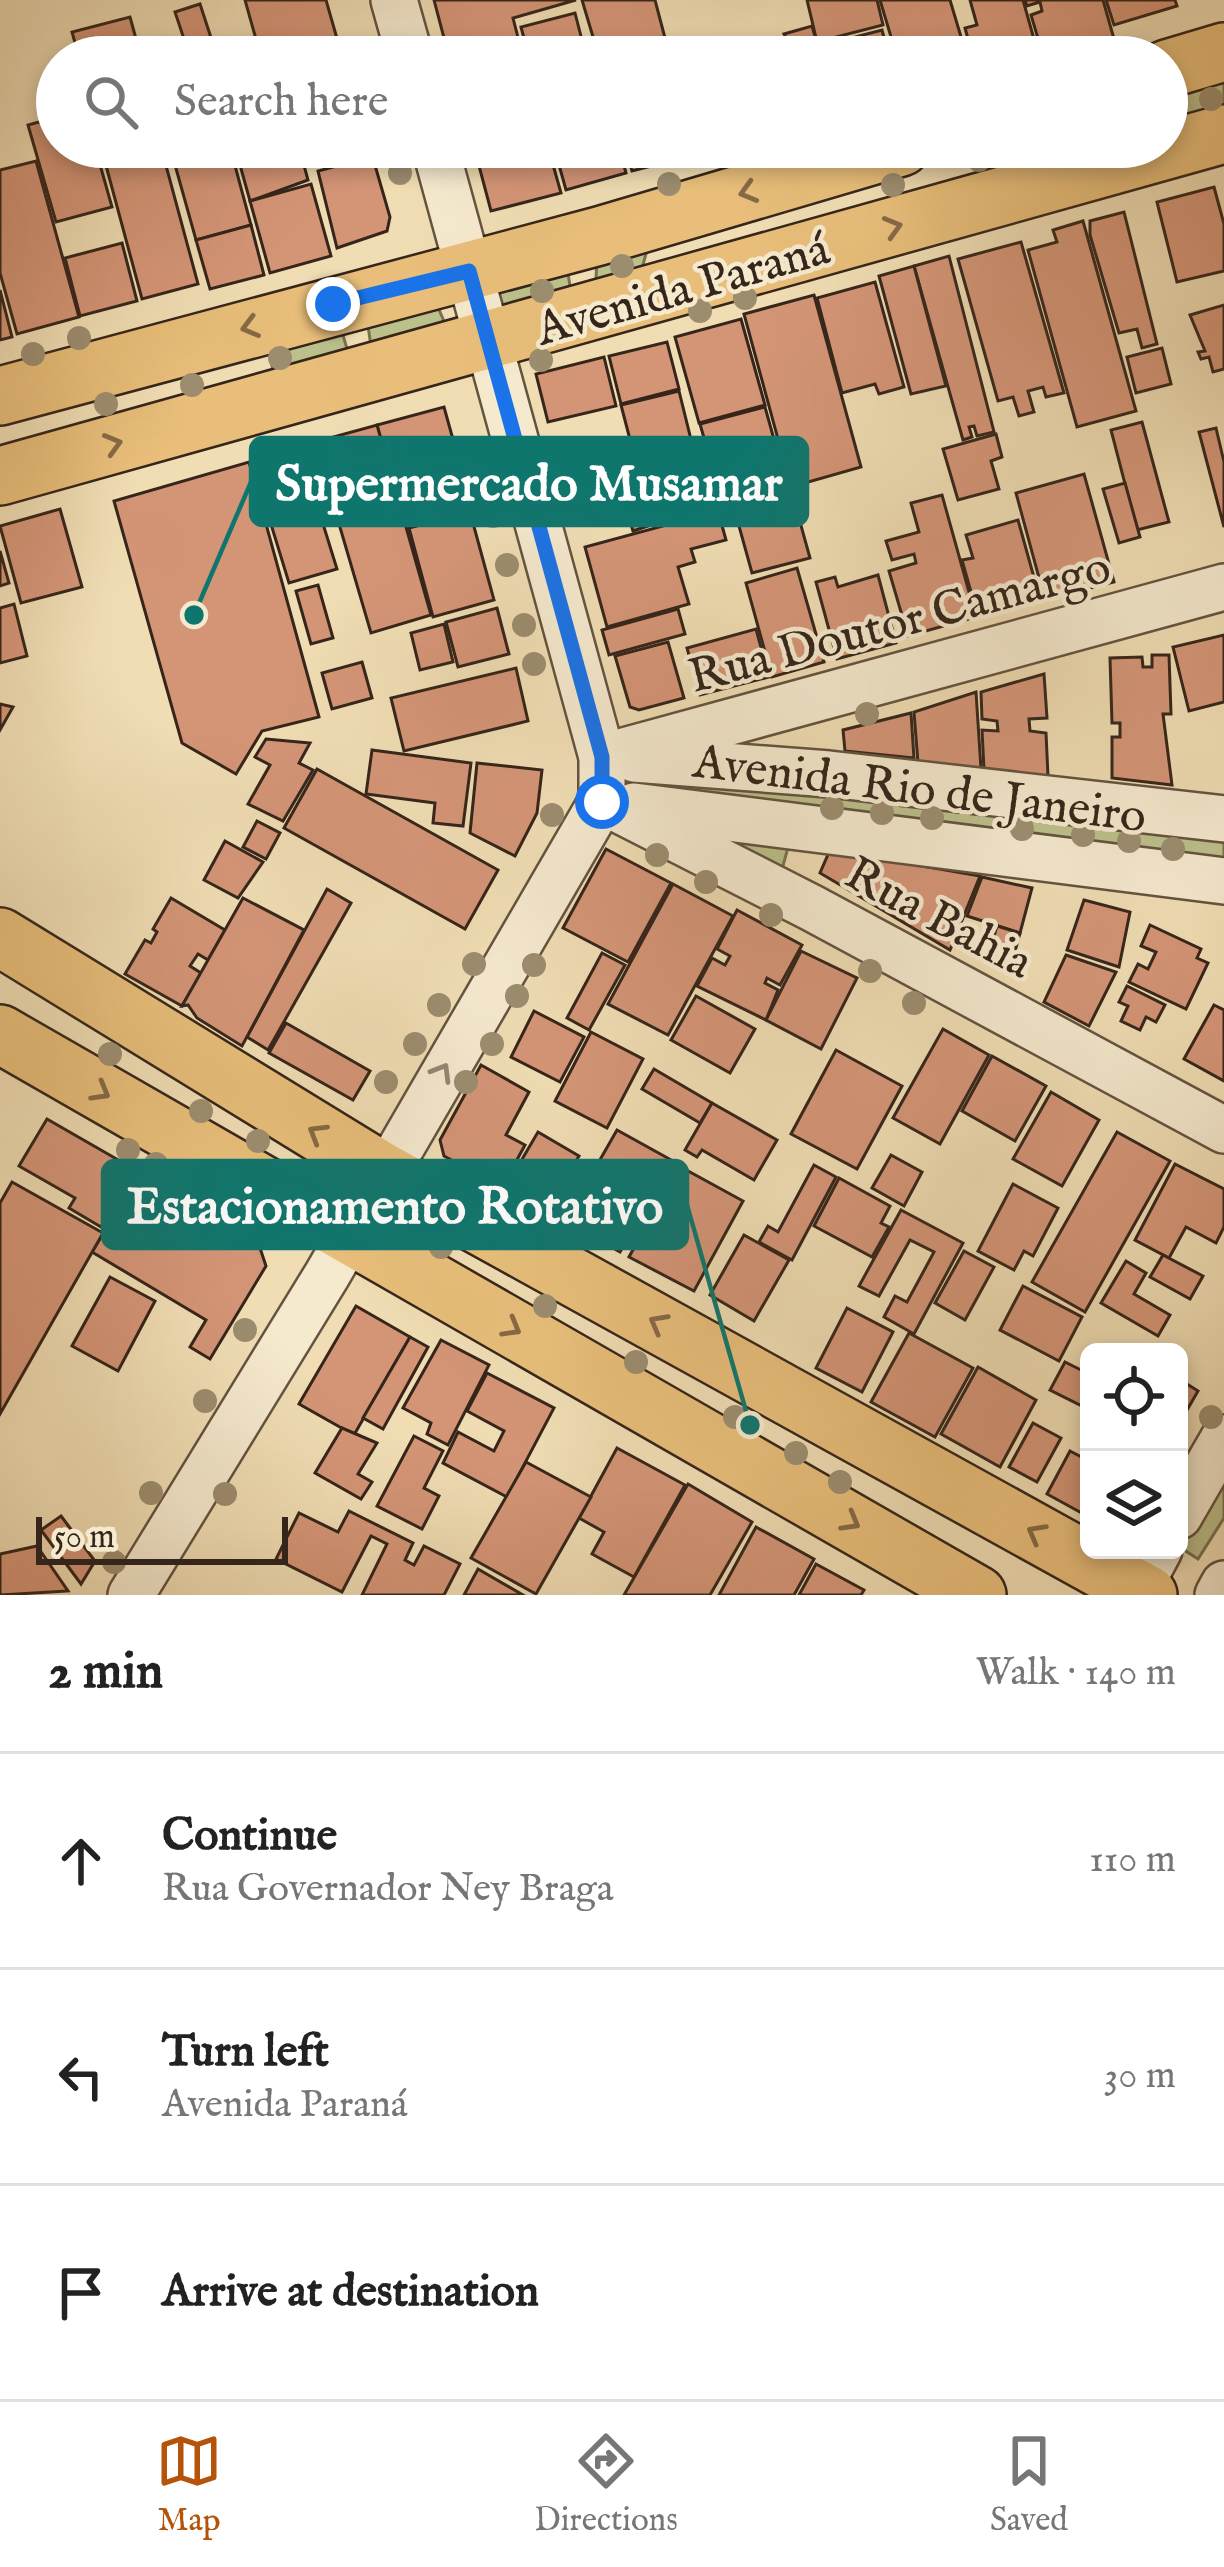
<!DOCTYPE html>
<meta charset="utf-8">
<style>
:root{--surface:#fff;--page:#f2f2f2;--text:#222;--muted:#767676;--line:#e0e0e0;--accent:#b45309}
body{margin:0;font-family:"IM FELL English",serif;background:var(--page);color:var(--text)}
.controls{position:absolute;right:36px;bottom:36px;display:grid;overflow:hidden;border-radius:18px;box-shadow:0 6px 18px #0003}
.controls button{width:108px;height:108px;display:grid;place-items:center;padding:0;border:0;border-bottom:3px solid var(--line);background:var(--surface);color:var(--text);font:60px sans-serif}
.scale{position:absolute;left:36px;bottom:30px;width:252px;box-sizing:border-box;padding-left:12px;border:6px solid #35251a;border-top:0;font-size:33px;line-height:42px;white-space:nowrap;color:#35251a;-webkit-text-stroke:9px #f5e9ce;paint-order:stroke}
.stop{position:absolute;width:36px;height:36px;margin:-27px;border:9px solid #1a73e8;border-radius:50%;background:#fff}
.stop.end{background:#1a73e8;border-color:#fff;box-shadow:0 3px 12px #0008}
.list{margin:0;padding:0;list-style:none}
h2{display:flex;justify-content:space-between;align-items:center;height:156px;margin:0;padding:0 48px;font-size:51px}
h2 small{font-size:39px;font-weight:400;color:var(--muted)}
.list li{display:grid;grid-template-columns:78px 1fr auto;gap:36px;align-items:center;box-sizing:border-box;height:216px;padding:0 48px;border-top:3px solid var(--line)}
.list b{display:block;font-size:45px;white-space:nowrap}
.list p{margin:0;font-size:39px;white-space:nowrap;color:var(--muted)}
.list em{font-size:39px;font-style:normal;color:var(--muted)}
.icon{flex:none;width:66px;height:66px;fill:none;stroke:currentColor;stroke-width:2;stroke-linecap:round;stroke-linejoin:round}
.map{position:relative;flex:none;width:1224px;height:1595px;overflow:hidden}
.search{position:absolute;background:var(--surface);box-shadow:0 6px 18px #0003;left:36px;right:36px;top:36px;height:132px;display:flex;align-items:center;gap:30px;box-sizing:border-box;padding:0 42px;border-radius:66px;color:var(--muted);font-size:45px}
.sheet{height:804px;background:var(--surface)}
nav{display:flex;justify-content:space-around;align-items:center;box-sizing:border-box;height:168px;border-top:3px solid var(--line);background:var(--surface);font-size:33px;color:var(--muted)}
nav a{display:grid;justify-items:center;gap:6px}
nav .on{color:var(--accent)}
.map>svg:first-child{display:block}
</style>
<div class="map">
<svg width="1224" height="1595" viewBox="0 0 1224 1595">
<rect width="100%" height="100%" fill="#f0ddb4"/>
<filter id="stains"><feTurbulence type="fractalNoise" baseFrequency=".00167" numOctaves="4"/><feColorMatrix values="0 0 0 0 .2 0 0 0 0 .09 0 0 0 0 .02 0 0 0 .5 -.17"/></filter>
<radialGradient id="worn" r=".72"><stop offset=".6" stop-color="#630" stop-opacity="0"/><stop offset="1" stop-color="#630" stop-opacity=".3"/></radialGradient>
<!-- green -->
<g fill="#bcc08b" stroke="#787252" stroke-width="3">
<polygon points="1224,75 1224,121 1167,138 1167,86"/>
<polygon points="652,232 638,283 596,280 597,256"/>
<polygon points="566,260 571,293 503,313 496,289"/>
<polygon points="437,305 446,326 373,359 366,313"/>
<polygon points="342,332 348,352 277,384 265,340"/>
<polygon points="657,771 1224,840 1224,864 654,795"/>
<polygon points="709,833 789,844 781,873"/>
<polygon points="1224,1465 1224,1518 1198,1559 1181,1548 1183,1541"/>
</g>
<!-- building -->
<g fill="#d49577" stroke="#35251a" stroke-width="3">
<polygon points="245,0 326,0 338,42 291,57 261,57"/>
<polygon points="434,0 576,0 513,18 523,57 449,57"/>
<polygon points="582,0 655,0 670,57 599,57"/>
<polygon points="807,0 877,0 883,25 817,42"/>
<polygon points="880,0 950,0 967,57 897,57"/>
<polygon points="970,0 1023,0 1039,57 973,57 965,28 977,25"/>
<polygon points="1025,0 1103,0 1114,39 1052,56 1050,50 1042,52 1031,15 1042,11 1040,2 1027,6"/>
<polygon points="1106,0 1175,0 1177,6 1114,25"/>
<polygon points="200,4 217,56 214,57 190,57 175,12"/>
<polygon points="575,13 584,48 529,57 521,27"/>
<polygon points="130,17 141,57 79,57 72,32"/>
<polygon points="812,26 821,57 796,57 784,34"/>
<polygon points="882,30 889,57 827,57 824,45"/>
<polygon points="762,43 766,57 746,57 743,48"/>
<polygon points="57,117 57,147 95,147 112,207 56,222 28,125"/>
<polygon points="101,147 161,147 198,284 142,299"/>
<polygon points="170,147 230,147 251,225 196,240"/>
<polygon points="235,147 299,147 308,180 250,201"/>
<polygon points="301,147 351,147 314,156 311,147"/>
<polygon points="474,147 548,147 561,193 491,211"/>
<polygon points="554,147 619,147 626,173 566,190"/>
<polygon points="625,147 692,147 695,155 632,171"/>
<polygon points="370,148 390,217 387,231 337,248 318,171 337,166 335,158"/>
<polygon points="36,161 79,317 17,334 0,273 0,170"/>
<polygon points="311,184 331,256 270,273 250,201"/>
<polygon points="1214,187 1224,224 1224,271 1177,282 1157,202"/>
<polygon points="1124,212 1157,344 1142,348 1137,329 1119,333 1090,235 1090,221"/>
<polygon points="1083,221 1136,411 1077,427 1028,250 1057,242 1053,230"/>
<polygon points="251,225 264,275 210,289 196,240"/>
<polygon points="1021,242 1064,393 1046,397 1043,387 1028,391 1034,412 1019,416 1013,397 998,401 958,259"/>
<polygon points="122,243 137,301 80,316 65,258"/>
<polygon points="949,256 994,432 977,436 974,426 969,427 972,437 963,440 914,266"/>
<polygon points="914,266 946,386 911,394 879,276"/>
<polygon points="875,282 904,387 879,394 875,384 842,393 817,298"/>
<polygon points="0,290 12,337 0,340"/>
<polygon points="814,295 861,467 791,487 744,314"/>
<polygon points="1224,305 1224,369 1213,372 1209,357 1201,359 1198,352 1205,351 1190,315"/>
<polygon points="741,319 765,405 699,423 675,337"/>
<polygon points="667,342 679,389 621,404 609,356"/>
<polygon points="1162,348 1171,384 1136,393 1127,357"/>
<polygon points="604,357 616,406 548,422 536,374"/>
<polygon points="679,391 697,464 640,478 621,405"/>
<polygon points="444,407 472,508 404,526 377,425"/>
<polygon points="765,407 787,486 723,504 700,424"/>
<polygon points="1142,422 1169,522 1137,530 1111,430"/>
<polygon points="377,425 431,615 371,633 315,442"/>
<polygon points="1216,428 1224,462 1224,527 1199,432"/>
<polygon points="996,434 1002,457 991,461 999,489 958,500 943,449"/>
<polygon points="315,442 329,494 315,498 337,569 289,583 251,459"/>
<polygon points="249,462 319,717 262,731 236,774 182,743 114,501"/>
<polygon points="1084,474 1114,582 1045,600 1016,493"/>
<polygon points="637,476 651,525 633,531 618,481"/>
<polygon points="1125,483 1140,537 1119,543 1103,489"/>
<polygon points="792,493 810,558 752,573 734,508"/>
<polygon points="942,495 976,617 908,636 889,571 916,563 914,554 892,560 886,541 919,532 911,503"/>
<polygon points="60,509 82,587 21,603 0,526"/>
<polygon points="718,511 726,540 691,549 695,562 678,567 689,604 607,627 585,547"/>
<polygon points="470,512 494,600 433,617 409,528"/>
<polygon points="1018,520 1040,599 978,617 962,560 973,558 966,535"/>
<polygon points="0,551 9,583 0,586"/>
<polygon points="797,568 824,662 772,677 746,583"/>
<polygon points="878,575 896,643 837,659 816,582 835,577 838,587"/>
<polygon points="318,585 333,638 311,644 296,591"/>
<polygon points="14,604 27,656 0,663 0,608"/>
<polygon points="497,608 509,654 458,667 446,622"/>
<polygon points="678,609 685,634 609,655 602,630"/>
<polygon points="444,624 453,662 420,670 411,633"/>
<polygon points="756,629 769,677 700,695 687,648"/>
<polygon points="1224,635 1224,702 1189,711 1173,647"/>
<polygon points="668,642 684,698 639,710 630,707 615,656"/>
<polygon points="1152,655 1169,655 1171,714 1163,714 1172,785 1112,778 1112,737 1120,737 1120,723 1112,723 1110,658 1142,657 1143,667 1152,667"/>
<polygon points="362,662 372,698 332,709 322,673"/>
<polygon points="516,668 528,721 404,751 391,698"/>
<polygon points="1044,674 1047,718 1029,719 1030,731 1046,733 1048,776 984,770 982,730 998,731 997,721 982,719 981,692"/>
<polygon points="976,692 981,769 918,763 914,712"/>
<polygon points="0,704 13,707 0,730"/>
<polygon points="911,713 914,758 845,751 843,730"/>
<polygon points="266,739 310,743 299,763 313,770 283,821 248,804 270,765 255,757"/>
<polygon points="372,750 471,763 463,826 433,823 435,803 366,794"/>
<polygon points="477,763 542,770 537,813 515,856 470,833"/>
<polygon points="317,769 498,870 465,929 284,828"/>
<polygon points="257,821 280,833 266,859 243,847"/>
<polygon points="225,841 263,862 238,898 204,880"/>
<polygon points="606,849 671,883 628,962 563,928"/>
<polygon points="830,850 980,876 950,950 820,873"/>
<polygon points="982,877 1032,888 1020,933 967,916"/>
<polygon points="673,884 733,916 668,1035 608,1004"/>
<polygon points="327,889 351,903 268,1050 247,1037"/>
<polygon points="171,898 225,930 208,960 198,954 190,966 201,973 182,1006 125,974 145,940 151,943 157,932 153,929"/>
<polygon points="243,898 304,930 242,1046 197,1018 188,1005 182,1006"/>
<polygon points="1084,900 1130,912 1119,967 1067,950"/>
<polygon points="737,910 802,945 780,985 767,978 765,983 778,990 766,1020 697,986 712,958 725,965 730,956 717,949"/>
<polygon points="1150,925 1201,949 1197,958 1208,963 1186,1009 1129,982 1138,964 1148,969 1156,952 1141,946"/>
<polygon points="997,926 1020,933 1012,962 988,956"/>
<polygon points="801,951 857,978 821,1049 766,1020"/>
<polygon points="602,953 625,965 589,1030 567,1018"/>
<polygon points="1066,955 1116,972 1089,1026 1044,1002"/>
<polygon points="1127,986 1165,1005 1156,1022 1146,1017 1140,1030 1121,1021 1128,1006 1119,1002"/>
<polygon points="696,996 755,1029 730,1073 671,1040"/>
<polygon points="1214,1005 1224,1010 1224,1081 1184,1059"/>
<polygon points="534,1011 584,1037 560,1082 511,1057"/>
<polygon points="286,1023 370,1071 353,1100 269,1053"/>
<polygon points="943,1029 989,1055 940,1144 893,1118"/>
<polygon points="591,1032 643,1059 607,1128 555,1101"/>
<polygon points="836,1050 902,1086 857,1169 791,1134"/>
<polygon points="992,1056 1046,1086 1015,1141 962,1111"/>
<polygon points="481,1065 529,1092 506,1135 525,1145 502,1187 444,1156 440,1140"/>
<polygon points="654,1069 712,1103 700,1123 642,1089"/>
<polygon points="1051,1092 1099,1120 1062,1186 1013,1159"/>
<polygon points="712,1103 777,1140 754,1180 702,1150 697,1157 685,1150"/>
<polygon points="47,1119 134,1169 101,1227 69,1208 75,1198 19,1166"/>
<polygon points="617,1130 673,1161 620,1252 565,1221"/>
<polygon points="538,1132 579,1156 548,1208 507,1185"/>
<polygon points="1117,1132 1170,1161 1085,1312 1032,1282"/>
<polygon points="891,1155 922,1172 904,1206 872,1188"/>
<polygon points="1175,1164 1224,1189 1224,1227 1216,1243 1186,1227 1169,1258 1135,1240"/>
<polygon points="814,1165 836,1177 792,1260 759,1242 768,1226 778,1232"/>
<polygon points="679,1166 743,1201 694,1291 629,1257"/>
<polygon points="139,1174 259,1245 266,1266 210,1359 190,1347 206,1320 92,1252"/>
<polygon points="839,1178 890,1206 881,1223 889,1227 872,1257 814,1226"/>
<polygon points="12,1182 103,1233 0,1414 0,1203"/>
<polygon points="1013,1184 1058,1208 1033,1256 1024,1251 1014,1270 978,1251"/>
<polygon points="901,1210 963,1243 914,1334 884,1317 895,1296 907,1302 934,1252 910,1240 879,1296 859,1286"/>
<polygon points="744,1235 789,1260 754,1321 710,1295"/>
<polygon points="964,1251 994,1267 965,1320 935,1303"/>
<polygon points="1163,1255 1203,1276 1190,1299 1150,1277"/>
<polygon points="1126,1261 1146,1273 1134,1294 1170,1315 1158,1336 1101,1303"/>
<polygon points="110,1277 155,1301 118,1371 72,1346"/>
<polygon points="1023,1286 1082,1317 1059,1361 1000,1330"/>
<polygon points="356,1306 410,1337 354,1435 299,1404"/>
<polygon points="847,1308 893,1332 862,1392 816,1368"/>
<polygon points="909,1333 973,1368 935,1437 871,1402"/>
<polygon points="410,1337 428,1347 383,1429 363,1418"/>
<polygon points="441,1340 489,1365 448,1445 427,1434 431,1423 403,1408"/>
<polygon points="1065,1362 1089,1374 1082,1406 1050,1390"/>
<polygon points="978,1367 1036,1400 1000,1467 941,1434"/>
<polygon points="487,1373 554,1408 507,1497 443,1463 458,1432 494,1451 504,1431 467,1411"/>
<polygon points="1179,1379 1198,1391 1179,1424"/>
<polygon points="1033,1423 1061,1438 1037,1482 1009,1467"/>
<polygon points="342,1428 377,1443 358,1474 372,1482 361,1499 315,1473"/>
<polygon points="414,1436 443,1451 424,1488 439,1496 422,1529 377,1506"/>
<polygon points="617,1448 685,1485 634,1577 592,1554 604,1532 579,1518"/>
<polygon points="1070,1451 1089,1461 1089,1517 1047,1494"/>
<polygon points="526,1462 591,1497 536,1594 471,1558"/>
<polygon points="688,1484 752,1522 710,1595 624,1595"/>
<polygon points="349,1511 413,1543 405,1560 414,1565 424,1546 460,1564 444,1595 362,1595 387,1544 371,1536 342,1592 276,1559 299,1513 338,1532"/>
<polygon points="61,1516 95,1561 81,1584 41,1530"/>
<polygon points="756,1527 814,1559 794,1595 719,1595"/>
<polygon points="37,1546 68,1591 0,1595 0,1554"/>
<polygon points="816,1564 864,1590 861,1595 799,1595"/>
<polygon points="478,1569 523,1595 464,1595"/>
</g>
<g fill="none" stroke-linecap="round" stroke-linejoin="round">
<!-- minor casing -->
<g stroke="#645340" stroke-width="50">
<g id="minor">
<polyline points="394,0 410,57"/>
<polyline points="602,757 1224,587"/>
<polyline points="634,759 829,774 1224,819"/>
<polyline points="602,801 812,908 1224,1130"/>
<polyline points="634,806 1224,881"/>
<polyline points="1179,1516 1224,1438"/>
<polyline points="131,1595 327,1275 602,801 602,757 435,147"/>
<polyline points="1135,1595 1159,1550"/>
<polyline points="1218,1595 1224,1584"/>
</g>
</g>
<!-- major casing -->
<g stroke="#35251a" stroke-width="62">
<g id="major">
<polyline points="1167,69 1224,52"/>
<polyline points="0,396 599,236 901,147"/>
<polyline points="0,476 1224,134"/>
<polyline points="0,937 383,1172 1148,1595"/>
<polyline points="0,1034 977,1595"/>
</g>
</g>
<!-- minor -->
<use href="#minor" stroke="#f5e9ce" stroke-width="45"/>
<!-- major -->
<use href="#major" stroke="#e8be7a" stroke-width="57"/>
</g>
<!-- trees -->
<g fill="#9c8d6f">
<circle cx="1211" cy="99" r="12"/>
<circle cx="979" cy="160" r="12"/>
<circle cx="400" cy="173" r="12"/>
<circle cx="669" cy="184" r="12"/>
<circle cx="893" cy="185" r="12"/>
<circle cx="622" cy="266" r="12"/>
<circle cx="542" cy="291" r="12"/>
<circle cx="745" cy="298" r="12"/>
<circle cx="700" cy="311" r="12"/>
<circle cx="79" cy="338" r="12"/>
<circle cx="33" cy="354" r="12"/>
<circle cx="280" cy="358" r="12"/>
<circle cx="541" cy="360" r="12"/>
<circle cx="192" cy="385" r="12"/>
<circle cx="106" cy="404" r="12"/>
<circle cx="493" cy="516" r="12"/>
<circle cx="507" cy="565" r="12"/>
<circle cx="524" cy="625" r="12"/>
<circle cx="534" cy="664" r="12"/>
<circle cx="867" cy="714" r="12"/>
<circle cx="832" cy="808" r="12"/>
<circle cx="882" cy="813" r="12"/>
<circle cx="552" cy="815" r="12"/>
<circle cx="932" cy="818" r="12"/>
<circle cx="1022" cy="829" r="12"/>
<circle cx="1083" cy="835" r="12"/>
<circle cx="1129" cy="841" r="12"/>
<circle cx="1173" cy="849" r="12"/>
<circle cx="657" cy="855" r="12"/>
<circle cx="706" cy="882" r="12"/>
<circle cx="771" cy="915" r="12"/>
<circle cx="474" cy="964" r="12"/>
<circle cx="534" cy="965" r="12"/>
<circle cx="870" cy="971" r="12"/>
<circle cx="517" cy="996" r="12"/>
<circle cx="914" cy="1003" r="12"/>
<circle cx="439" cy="1005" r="12"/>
<circle cx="415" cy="1044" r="12"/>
<circle cx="492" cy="1044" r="12"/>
<circle cx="110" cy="1054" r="12"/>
<circle cx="386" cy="1082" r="12"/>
<circle cx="466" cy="1082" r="12"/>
<circle cx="201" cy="1111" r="12"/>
<circle cx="258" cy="1141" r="12"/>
<circle cx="128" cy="1150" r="12"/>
<circle cx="156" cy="1164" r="12"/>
<circle cx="441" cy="1247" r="12"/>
<circle cx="545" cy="1306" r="12"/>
<circle cx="245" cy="1330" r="12"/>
<circle cx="636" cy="1362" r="12"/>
<circle cx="205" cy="1401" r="12"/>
<circle cx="735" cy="1417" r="12"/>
<circle cx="1211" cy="1417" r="12"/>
<circle cx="796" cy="1453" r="12"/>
<circle cx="840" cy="1482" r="12"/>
<circle cx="151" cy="1493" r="12"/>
<circle cx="225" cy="1494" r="12"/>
<circle cx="114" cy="1562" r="12"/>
</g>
<!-- one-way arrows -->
<defs><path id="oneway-chevron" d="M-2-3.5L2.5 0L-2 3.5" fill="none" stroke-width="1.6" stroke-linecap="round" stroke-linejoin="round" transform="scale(3)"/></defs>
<g stroke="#866a45">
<use href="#oneway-chevron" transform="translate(748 192) rotate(164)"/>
<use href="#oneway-chevron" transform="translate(893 227) rotate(-16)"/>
<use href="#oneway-chevron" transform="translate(250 327) rotate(165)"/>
<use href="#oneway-chevron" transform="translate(113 444) rotate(-16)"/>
<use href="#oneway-chevron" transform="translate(101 1092) rotate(30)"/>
<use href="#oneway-chevron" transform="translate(317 1133) rotate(-149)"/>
<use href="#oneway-chevron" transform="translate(658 1323) rotate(-151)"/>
<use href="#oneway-chevron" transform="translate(512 1328) rotate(30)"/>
<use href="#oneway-chevron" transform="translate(851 1522) rotate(30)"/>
<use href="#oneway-chevron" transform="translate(1036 1533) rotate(-151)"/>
</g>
<use stroke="#958774" href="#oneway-chevron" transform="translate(442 1072) rotate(-59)"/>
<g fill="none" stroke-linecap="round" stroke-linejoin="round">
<!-- route -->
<polyline stroke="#1a73e8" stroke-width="15" points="333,304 469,271 602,757 602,802"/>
</g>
<g text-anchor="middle" stroke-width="9" stroke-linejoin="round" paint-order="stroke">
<!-- street labels -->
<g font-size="48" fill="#35251a" stroke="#f5e9ce">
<text transform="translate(682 287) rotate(-16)" y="17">Avenida Paraná</text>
<text transform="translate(899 620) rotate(-15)" y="17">Rua Doutor Camargo</text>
<text transform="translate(920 787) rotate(7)" y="17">Avenida Rio de Janeiro</text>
<text transform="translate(940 916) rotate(28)" y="17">Rua Bahia</text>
</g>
</g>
<!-- callouts -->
<path fill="none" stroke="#0f766e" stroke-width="4.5" d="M194 615L251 482M750 1425L687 1205"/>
<g fill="#0f766e" stroke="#f5e9ce" stroke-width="4.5">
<circle cx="194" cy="615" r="12"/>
<circle cx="750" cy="1425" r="12"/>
</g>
<g fill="#0f766e" stroke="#0f766e" stroke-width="4.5">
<rect x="251" y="438" width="556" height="87" rx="12"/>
<rect x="103" y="1161" width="584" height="87" rx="12"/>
</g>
<g font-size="51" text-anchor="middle" font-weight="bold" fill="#fff">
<text x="529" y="500">Supermercado Musamar</text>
<text x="395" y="1223">Estacionamento Rotativo</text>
</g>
<rect width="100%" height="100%" filter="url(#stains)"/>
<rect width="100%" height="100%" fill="url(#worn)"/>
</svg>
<div class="controls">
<button><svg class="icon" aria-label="locate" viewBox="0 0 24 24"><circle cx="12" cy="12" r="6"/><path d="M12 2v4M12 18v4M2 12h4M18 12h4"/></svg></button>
<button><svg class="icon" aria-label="layers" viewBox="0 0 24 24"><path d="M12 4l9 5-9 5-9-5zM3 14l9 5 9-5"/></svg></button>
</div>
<div class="scale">50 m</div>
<div class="stop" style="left:602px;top:802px"></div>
<div class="stop end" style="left:333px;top:304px"></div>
<div class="search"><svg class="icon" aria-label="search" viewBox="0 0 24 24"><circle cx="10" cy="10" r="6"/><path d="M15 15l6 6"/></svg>Search here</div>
</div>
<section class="sheet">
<h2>2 min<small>Walk · 140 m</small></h2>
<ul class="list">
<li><svg class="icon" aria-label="ahead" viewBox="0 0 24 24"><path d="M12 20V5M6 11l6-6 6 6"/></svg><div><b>Continue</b><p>Rua Governador Ney Braga</p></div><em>110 m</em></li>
<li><svg class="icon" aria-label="left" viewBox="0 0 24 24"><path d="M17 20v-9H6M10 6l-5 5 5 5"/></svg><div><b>Turn left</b><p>Avenida Paraná</p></div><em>30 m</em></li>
<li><svg class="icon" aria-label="arrive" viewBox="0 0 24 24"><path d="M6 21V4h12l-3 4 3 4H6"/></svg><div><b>Arrive at destination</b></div></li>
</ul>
</section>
<nav>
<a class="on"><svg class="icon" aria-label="map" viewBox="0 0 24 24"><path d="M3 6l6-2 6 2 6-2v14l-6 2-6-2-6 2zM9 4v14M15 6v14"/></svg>Map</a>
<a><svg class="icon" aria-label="directions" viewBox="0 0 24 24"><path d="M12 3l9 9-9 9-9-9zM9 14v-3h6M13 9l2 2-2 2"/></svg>Directions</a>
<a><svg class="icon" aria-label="saved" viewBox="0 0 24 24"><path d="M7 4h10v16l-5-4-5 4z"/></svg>Saved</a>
</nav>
